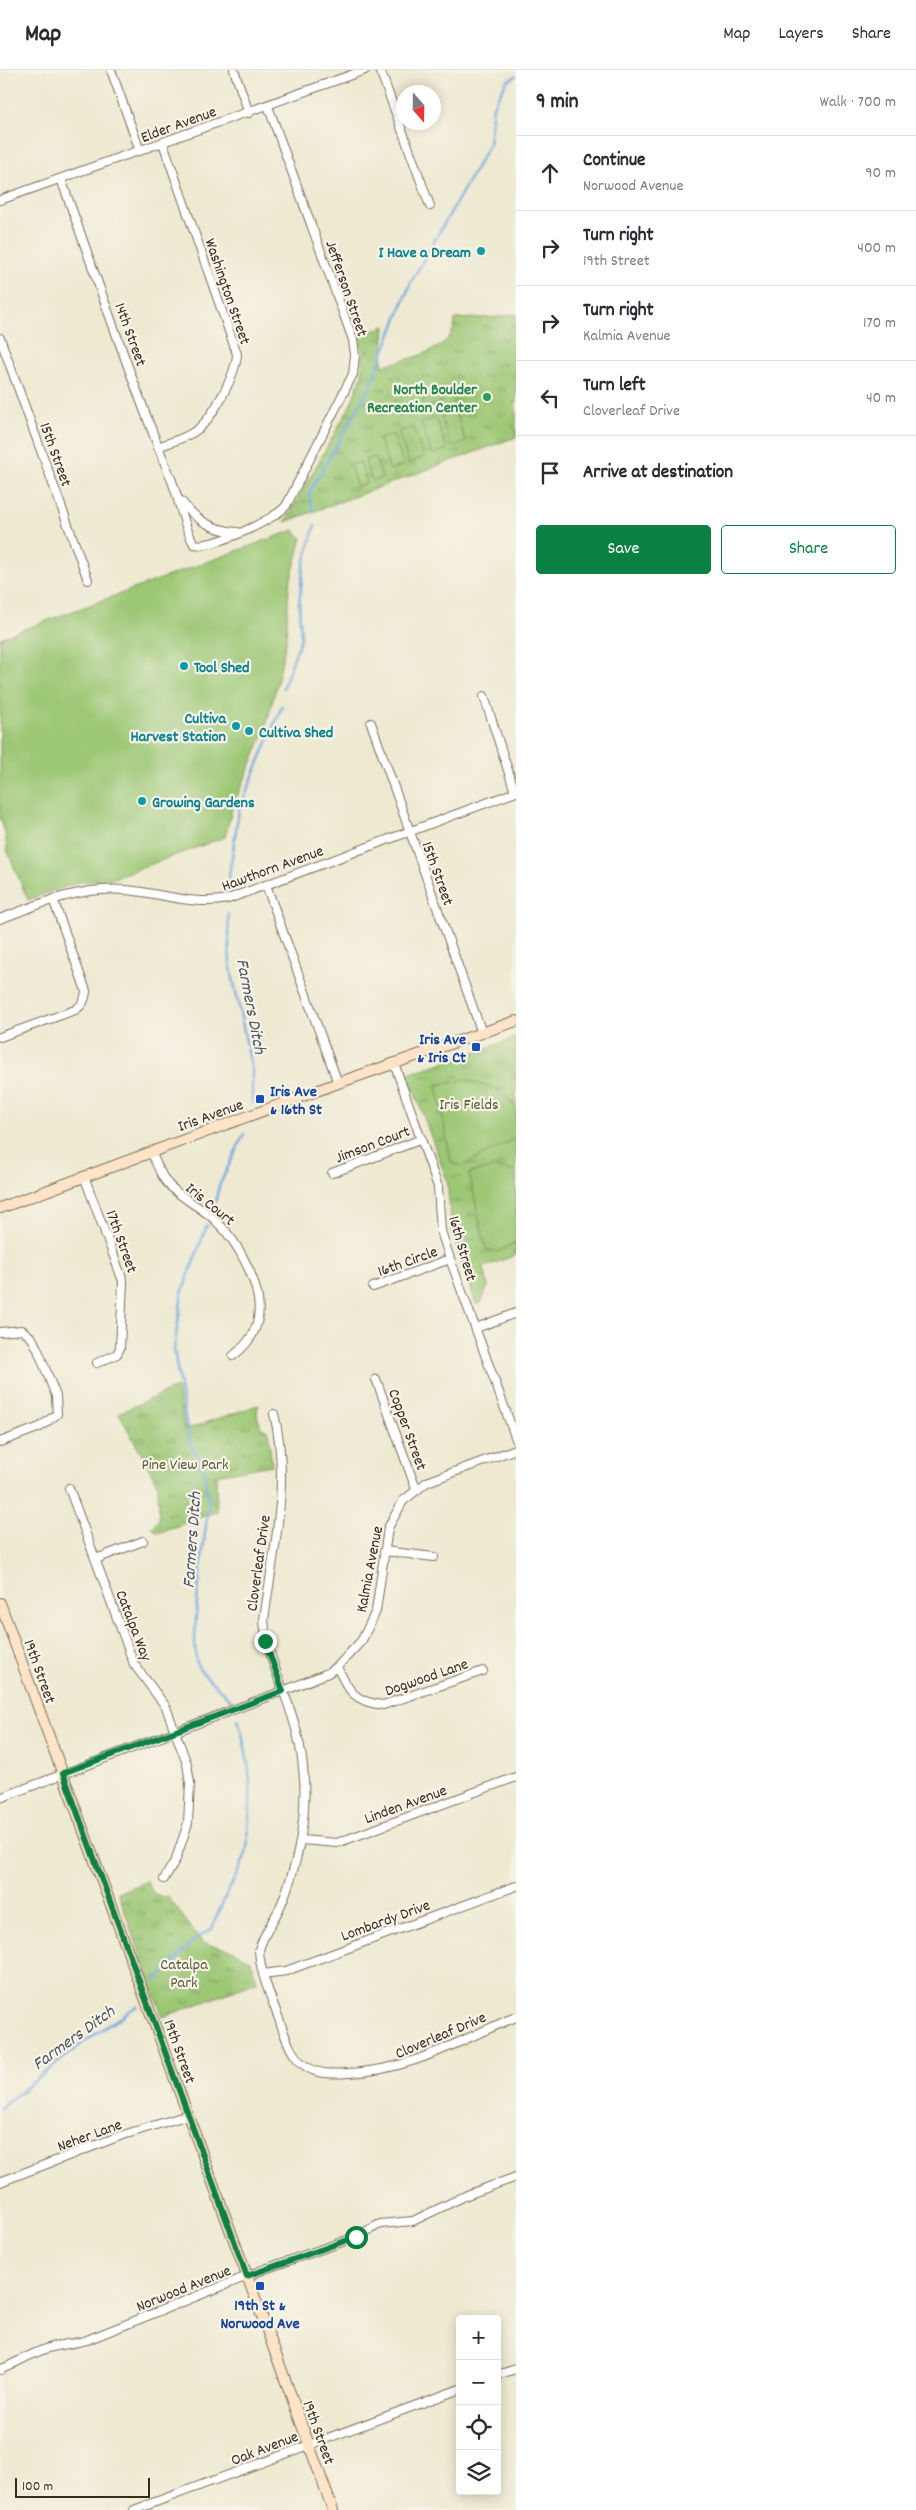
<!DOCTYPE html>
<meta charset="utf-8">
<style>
:root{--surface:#fff;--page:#f2f2f3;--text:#2b2b33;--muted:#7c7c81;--line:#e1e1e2;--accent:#0b8043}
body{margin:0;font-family:Dekko,sans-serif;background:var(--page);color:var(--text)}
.controls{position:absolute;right:15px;bottom:15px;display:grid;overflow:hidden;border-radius:5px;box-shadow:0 2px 12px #0003}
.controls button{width:45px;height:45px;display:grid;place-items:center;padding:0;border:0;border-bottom:1px solid var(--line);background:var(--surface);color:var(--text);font:25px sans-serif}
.compass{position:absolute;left:396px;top:15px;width:45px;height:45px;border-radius:50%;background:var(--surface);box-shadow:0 2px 12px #0003;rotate:160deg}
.scale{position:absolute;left:15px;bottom:12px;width:135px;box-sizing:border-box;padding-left:5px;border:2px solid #3b2a1e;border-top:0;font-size:14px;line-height:18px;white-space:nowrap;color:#3b2a1e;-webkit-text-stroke:4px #f7f3e8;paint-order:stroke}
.stop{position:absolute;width:15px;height:15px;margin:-11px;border:4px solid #0b8043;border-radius:50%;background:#fff}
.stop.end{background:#0b8043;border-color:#fff;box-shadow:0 1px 5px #0008}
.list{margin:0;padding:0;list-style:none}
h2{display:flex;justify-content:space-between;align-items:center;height:65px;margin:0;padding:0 20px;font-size:21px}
h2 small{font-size:16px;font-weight:400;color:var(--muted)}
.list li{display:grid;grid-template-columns:32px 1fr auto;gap:15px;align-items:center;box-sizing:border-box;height:75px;padding:0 20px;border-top:1px solid var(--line)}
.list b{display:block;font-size:19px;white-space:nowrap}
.list p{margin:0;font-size:16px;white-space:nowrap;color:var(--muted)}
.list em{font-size:16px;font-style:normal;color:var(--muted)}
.actions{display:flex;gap:10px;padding:15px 20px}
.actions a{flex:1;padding:11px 0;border:1px solid var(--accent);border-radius:5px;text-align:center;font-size:18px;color:var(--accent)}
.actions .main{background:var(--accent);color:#fff}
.icon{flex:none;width:28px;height:28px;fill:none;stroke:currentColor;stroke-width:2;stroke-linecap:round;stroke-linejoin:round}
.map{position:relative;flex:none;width:516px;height:2440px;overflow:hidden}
header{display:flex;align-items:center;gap:30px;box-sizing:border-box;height:70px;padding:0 25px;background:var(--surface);border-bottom:1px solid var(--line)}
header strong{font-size:24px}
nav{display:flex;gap:28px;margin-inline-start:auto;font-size:18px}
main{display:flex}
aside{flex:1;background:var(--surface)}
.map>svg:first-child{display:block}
</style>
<header>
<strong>Map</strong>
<nav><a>Map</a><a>Layers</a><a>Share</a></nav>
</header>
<main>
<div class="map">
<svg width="516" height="2440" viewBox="0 0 516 2440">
<defs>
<pattern id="grass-tufts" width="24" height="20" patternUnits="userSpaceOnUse" patternTransform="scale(1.25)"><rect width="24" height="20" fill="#9cc774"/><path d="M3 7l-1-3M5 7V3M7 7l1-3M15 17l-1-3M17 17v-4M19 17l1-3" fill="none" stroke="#80a25f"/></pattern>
</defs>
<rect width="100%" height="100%" fill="#f7f3e8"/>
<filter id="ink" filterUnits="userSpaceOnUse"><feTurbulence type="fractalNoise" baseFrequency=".02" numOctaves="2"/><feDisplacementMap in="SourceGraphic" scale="10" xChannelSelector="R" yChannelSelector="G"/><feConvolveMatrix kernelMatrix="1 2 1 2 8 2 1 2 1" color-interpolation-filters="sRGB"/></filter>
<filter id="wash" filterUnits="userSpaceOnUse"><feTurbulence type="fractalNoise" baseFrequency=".0096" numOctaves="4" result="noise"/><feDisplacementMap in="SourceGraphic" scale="20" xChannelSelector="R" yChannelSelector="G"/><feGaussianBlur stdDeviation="1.12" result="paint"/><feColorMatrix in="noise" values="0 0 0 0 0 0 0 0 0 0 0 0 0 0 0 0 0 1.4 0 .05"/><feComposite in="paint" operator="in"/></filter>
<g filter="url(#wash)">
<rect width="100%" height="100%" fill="#eee9d0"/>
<!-- grass -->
<g fill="url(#grass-tufts)" stroke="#6c7849">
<path d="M 516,244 L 516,367 L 285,452 L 350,336 L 362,305 L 363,284 L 359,265 L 385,256 L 382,296 C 408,288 455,282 455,249 L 499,247 Z"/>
<polygon points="516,968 516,1185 484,1197 488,1216 481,1233 476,1234 452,1163 447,1110 408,1004"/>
<polygon points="177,1317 185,1360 258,1335 257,1345 261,1358 268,1361 272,1395 216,1405 217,1441 158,1463 152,1458 159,1449 158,1415 119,1343"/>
<path d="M 147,1811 C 151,1822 156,1828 168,1827 L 203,1873 L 234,1881 L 251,1891 L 257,1912 L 163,1947 L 118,1823 Z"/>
</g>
<!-- garden -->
<g fill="#9cc774" stroke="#6c7849">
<polygon points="439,324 442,332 425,338 422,330"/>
<polygon points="415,332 418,340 401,347 398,339"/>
<polygon points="455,341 466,372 451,377 441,347"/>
<polygon points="436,348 447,379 432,384 421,353"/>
<polygon points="413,357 424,387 409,393 398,362"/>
<polygon points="393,364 404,395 390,400 379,369"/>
<polygon points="375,387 382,408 372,411 365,390"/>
<polygon points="360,392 367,413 357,417 350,396"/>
<polygon points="294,460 302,468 289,516 286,571 276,618 264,663 232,739 225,767 108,810 79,812 28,830 7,780 5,762 0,748 0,568"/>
<polygon points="464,1010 495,1018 516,1037 516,1068 462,1096 451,1092 437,1015"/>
<polygon points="495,1097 516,1102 516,1172 498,1182 486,1179 469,1103"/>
</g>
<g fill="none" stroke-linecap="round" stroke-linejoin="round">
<!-- stream -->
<g stroke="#74aae2" stroke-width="2.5">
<polyline points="313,442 309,423 370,317 411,212 489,75 493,36 507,11 516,6"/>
<polyline points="283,618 301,568 299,535 303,498 315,455"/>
<polyline points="228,813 239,740 282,636"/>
<polyline points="228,844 230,894 252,1000 252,1033"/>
<polyline points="214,1137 219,1116 244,1064"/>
<path d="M 207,1155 L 182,1223 L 174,1280 L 187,1359 L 191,1374 L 204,1402 L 209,1432 C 206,1460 187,1580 199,1598 C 207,1610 222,1619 231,1631"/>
<path d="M 156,1911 L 194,1870 L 212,1859 C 220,1833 235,1811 245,1786 C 248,1778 248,1768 248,1759 C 253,1716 250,1691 238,1649"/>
<polyline points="0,2038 88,1969 137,1936"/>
</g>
</g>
</g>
<g filter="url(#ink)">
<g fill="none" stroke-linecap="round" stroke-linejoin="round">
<!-- street casing -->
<g stroke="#7a6d5c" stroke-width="10">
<g id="street">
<polyline points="111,0 140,81"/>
<polyline points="234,0 249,43"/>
<polyline points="380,0 430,136"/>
<path d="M 61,109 C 97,208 130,309 170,406 C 179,427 183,456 194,474 C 212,479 274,450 286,436 L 353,304 L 355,285 L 353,270 L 268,36"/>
<polyline points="0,130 365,0"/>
<polyline points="0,268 88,510"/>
<path d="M 158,377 C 171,372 187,368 198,359 C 214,346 236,304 237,284 L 163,73"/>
<path d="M 181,431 C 196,450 212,460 237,462"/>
<polyline points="484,626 515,722"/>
<polyline points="371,653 482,963"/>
<polyline points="266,815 338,1013"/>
<path d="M 0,849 C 41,833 81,816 126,820 C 161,823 193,836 228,829 L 516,722"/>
<path d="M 0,967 L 75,940 C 83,935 85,930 86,921 L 53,829"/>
<polyline points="394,993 438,1117 441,1161 450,1189 516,1369"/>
<path d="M 151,1082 C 156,1092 160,1104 167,1113 C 180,1128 200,1136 215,1150 C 238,1171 266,1221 257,1253 C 253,1268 244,1277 233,1286"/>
<polyline points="332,1103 422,1069"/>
<polyline points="84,1106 123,1211 120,1278 117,1284 97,1293"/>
<polyline points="373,1217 450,1189"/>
<polyline points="476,1258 516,1243"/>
<polyline points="0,1262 22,1260 32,1268 38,1280 56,1326 57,1344 40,1357 0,1372"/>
<polyline points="376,1309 416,1419"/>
<path d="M 274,1344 C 291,1412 273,1482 264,1550 C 267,1590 288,1625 297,1663 C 312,1723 304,1779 281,1835 C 274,1851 263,1864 259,1880 C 260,1903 271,1927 279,1949 C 285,1965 290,1985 304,1995 C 317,2005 332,2004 348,2003 C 411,2001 459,1970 516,1947"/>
<polyline points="69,1418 134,1594 166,1637 187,1694 190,1713 188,1753 176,1789 164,1809"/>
<polyline points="384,1481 434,1487"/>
<polyline points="96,1489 143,1471"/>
<path d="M 337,1597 C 349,1621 354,1632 383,1635 L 483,1601"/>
<polyline points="0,1728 283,1621 328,1603 337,1597 362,1570 376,1541 388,1458 403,1431 427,1412 516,1379"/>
<polyline points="302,1770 337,1773 516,1707"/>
<polyline points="263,1904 286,1901 516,1816"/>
<polyline points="0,2112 120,2066 188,2045"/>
<path d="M 0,2300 C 16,2293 32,2283 48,2278 C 61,2274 74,2274 87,2270 L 265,2199 L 356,2167 L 380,2154 L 413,2151 L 467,2125 L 516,2107"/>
<polyline points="497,2305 516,2299"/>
<polyline points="134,2440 460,2319"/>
</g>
</g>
<!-- secondary casing -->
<g stroke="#7a6d5c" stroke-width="12">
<g id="secondary">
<polyline points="0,1138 338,1013 516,951"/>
<polyline points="0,1533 333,2440"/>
</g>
</g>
<!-- street -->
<use href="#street" stroke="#fff" stroke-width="8"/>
<!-- secondary -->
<use href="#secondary" stroke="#fee4c6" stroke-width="10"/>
</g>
</g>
<g fill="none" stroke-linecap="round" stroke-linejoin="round" filter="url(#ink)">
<!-- route -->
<polyline stroke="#0b8043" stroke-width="6" points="265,1571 283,1621 63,1703 247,2206 356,2167"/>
</g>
<!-- markers -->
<g fill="#0f9aa8" stroke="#f7f3e8" stroke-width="2">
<circle cx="481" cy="181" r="5"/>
<circle cx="184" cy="596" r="5"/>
<circle cx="236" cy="656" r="5"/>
<circle cx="249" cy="661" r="5"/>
<circle cx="142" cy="731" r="5"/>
</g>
<circle fill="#2e9e5b" stroke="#f7f3e8" stroke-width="2" cx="487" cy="327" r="5"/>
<g fill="#1a4fb4" stroke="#f7f3e8" stroke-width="2">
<rect x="471" y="972" width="10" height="10" rx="2.5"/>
<rect x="255" y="1024" width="10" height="10" rx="2.5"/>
<rect x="255" y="2211" width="10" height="10" rx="2.5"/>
</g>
<g text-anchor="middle" stroke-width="4.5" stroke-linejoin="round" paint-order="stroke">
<!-- street labels -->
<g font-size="16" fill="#3b2a1e" stroke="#f7f3e8">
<text transform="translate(178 53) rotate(-20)" y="6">Elder Avenue</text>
<text transform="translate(348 218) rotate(71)" y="6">Jefferson Street</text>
<text transform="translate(229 221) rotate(71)" y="6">Washington Street</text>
<text transform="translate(132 264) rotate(70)" y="6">14th Street</text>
<text transform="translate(57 384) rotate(70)" y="6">15th Street</text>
<text transform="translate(272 797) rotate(-20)" y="6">Hawthorn Avenue</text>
<text transform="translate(439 803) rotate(70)" y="6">15th Street</text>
<text transform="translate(210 1044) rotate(-20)" y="6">Iris Avenue</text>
<text transform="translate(372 1073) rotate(-21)" y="6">Jimson Court</text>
<text transform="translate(211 1133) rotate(39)" y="6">Iris Court</text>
<text transform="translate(123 1171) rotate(70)" y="6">17th Street</text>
<text transform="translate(464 1178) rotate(74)" y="6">16th Street</text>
<text transform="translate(407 1190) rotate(-20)" y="6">16th Circle</text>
<text transform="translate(409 1359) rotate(70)" y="6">Copper Street</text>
<text transform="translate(257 1493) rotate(-82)" y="6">Cloverleaf Drive</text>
<text transform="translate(368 1499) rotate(-79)" y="6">Kalmia Avenue</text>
<text transform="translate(135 1555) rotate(69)" y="6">Catalpa Way</text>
<text transform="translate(41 1601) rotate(70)" y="6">19th Street</text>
<text transform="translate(426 1606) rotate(-19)" y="6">Dogwood Lane</text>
<text transform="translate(405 1733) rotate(-20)" y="6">Linden Avenue</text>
<text transform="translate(385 1849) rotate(-20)" y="6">Lombardy Drive</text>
<text transform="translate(440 1964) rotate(-23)" y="6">Cloverleaf Drive</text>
<text transform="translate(181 1981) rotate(70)" y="6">19th Street</text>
<text transform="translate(89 2064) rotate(-20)" y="6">Neher Lane</text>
<text transform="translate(183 2217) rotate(-22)" y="6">Norwood Avenue</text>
<text transform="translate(320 2362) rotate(70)" y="6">19th Street</text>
<text transform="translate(264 2377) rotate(-21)" y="6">Oak Avenue</text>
</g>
<!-- culture labels -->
<g font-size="16" font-weight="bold" fill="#0d838f" stroke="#f7f3e8" text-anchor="start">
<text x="471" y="187" text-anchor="end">I Have a Dream</text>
<text x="194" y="602">Tool Shed</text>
<text x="226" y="653" text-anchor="end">Cultiva<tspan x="226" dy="18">Harvest Station</tspan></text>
<text x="259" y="667">Cultiva Shed</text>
<text x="152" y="737">Growing Gardens</text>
</g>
<!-- leisure labels -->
<g font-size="16" font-weight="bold" fill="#27864d" stroke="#f7f3e8" text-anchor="end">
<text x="477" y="324">North Boulder<tspan x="477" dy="18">Recreation Center</tspan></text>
</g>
<!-- transit labels -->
<g font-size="16" font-weight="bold" fill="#164399" stroke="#f7f3e8" text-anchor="end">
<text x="466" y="974">Iris Ave<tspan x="466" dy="18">&amp; Iris Ct</tspan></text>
<text x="270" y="1026" text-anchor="start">Iris Ave<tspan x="270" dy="18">&amp; 16th St</tspan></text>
<text x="260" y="2240" text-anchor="middle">19th St &amp;<tspan x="260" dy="18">Norwood Ave</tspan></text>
</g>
<!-- park labels -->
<g font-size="16" fill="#585938" stroke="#f7f3e8">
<text x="469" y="1039">Iris Fields</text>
<text x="185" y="1399">Pine View Park</text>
<text x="184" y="1899">Catalpa<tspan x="184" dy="18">Park</tspan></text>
</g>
<!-- water labels -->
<g font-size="18" font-style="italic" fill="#4f5763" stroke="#f7f3e8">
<text transform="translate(252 936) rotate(79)" y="6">Farmers Ditch</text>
<text transform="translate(191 1470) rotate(-86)" y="6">Farmers Ditch</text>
<text transform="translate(73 1967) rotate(-36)" y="6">Farmers Ditch</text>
</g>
</g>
</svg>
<div class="controls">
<button>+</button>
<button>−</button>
<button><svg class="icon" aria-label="locate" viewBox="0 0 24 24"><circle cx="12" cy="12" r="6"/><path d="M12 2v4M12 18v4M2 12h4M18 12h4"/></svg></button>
<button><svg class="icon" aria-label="layers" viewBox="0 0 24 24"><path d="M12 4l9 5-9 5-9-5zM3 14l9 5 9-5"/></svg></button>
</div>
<svg class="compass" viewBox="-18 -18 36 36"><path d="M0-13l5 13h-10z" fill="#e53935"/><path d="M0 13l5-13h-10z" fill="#7c7c81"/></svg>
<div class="scale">100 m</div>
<div class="stop" style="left:356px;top:2167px"></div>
<div class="stop end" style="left:265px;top:1571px"></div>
</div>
<aside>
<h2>9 min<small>Walk · 700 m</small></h2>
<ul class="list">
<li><svg class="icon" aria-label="ahead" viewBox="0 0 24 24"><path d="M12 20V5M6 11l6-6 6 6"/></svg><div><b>Continue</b><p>Norwood Avenue</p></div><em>90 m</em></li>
<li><svg class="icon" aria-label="right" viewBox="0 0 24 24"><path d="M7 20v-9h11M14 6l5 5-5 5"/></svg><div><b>Turn right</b><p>19th Street</p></div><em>400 m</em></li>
<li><svg class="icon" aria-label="right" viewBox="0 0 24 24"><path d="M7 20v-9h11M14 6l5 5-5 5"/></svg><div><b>Turn right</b><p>Kalmia Avenue</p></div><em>170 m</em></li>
<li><svg class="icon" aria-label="left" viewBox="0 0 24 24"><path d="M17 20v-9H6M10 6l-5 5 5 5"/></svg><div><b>Turn left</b><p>Cloverleaf Drive</p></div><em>40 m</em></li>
<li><svg class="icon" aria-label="arrive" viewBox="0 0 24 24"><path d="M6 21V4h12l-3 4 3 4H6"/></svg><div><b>Arrive at destination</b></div></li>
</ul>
<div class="actions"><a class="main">Save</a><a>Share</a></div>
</aside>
</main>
